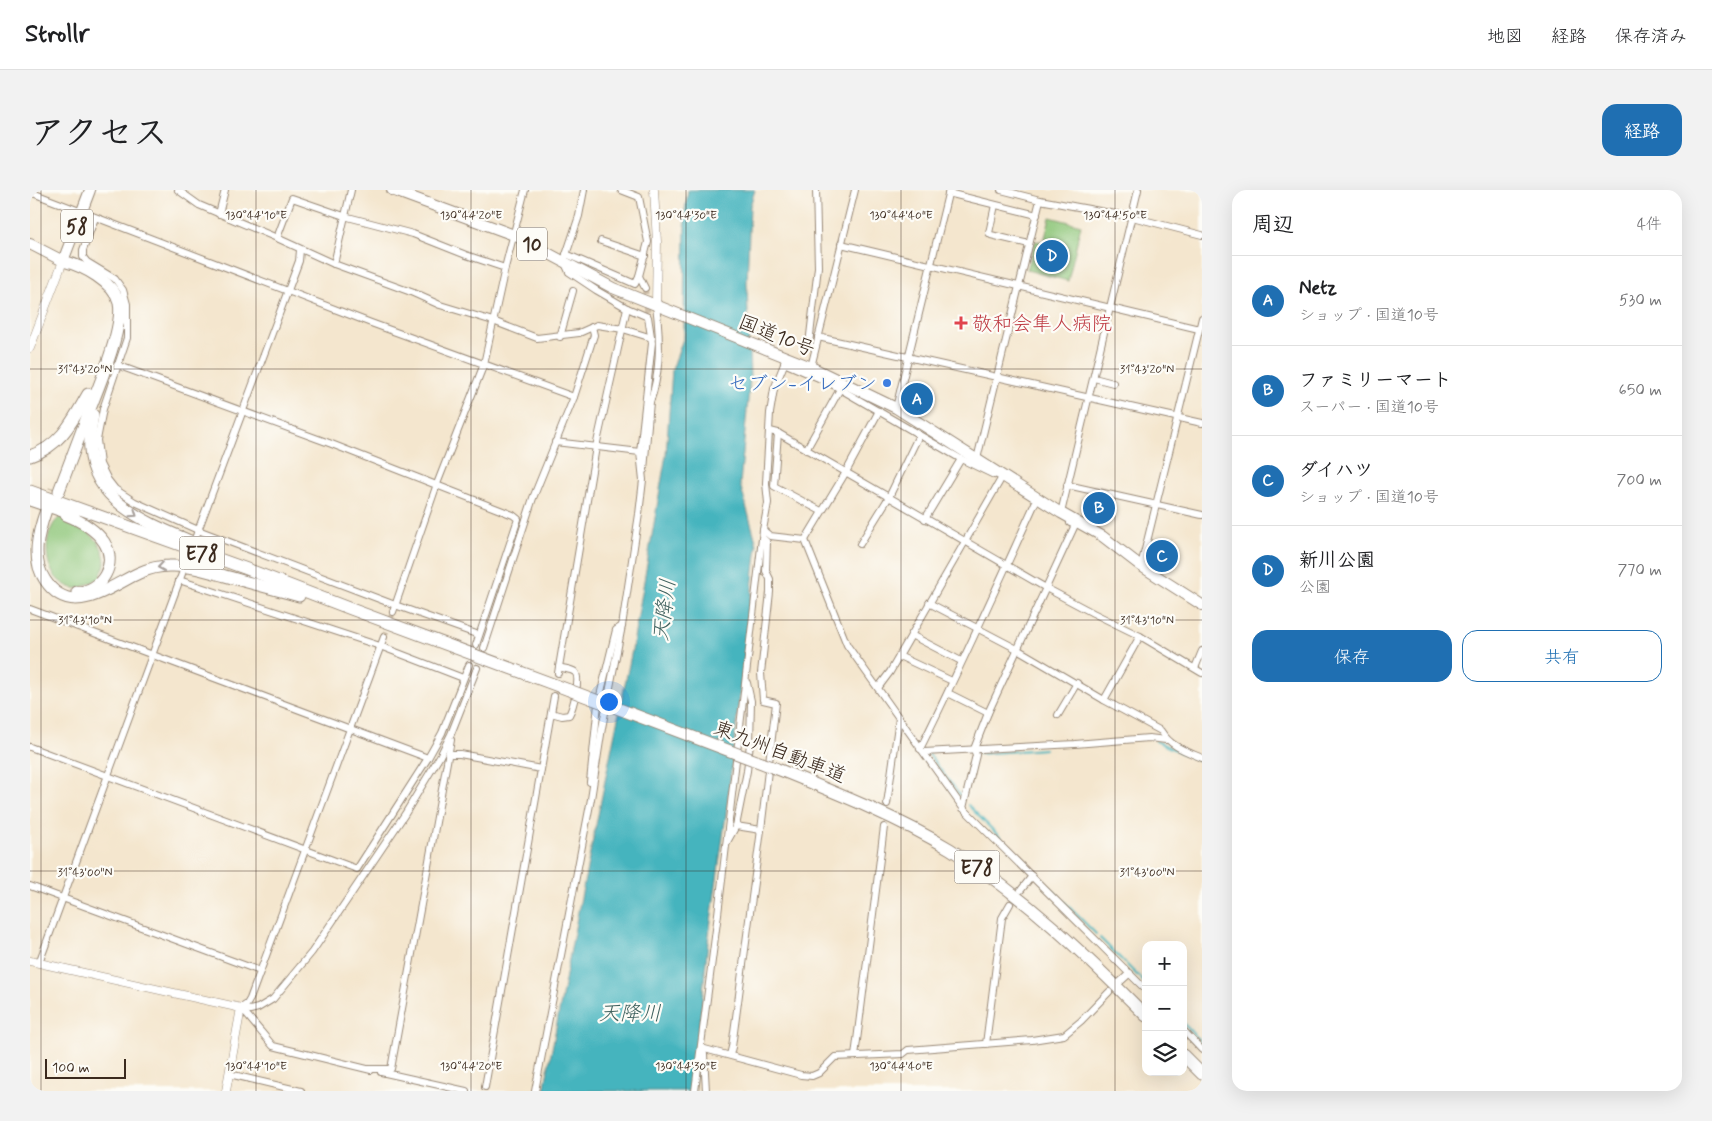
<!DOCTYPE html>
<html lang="ja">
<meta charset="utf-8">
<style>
:root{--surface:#fff;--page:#f2f2f2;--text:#202124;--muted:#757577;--line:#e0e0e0;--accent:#1f6fb2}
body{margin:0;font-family:Mynerve,"Klee One",sans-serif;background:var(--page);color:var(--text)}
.controls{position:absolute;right:15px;bottom:15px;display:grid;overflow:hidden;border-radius:10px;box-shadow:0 5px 20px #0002}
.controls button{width:45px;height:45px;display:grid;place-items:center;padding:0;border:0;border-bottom:1px solid var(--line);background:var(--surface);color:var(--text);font:25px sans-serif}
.scale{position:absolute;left:15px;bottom:12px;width:81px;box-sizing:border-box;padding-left:5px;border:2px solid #3b2a1e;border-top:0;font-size:14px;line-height:18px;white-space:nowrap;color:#3b2a1e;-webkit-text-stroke:4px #fdfcf7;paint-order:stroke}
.you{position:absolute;left:578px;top:511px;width:18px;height:18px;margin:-12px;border:4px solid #fff;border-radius:50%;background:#1a73e8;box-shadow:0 0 0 8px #1a73e833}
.badge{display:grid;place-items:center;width:32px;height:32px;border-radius:50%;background:var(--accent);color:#fff;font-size:16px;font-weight:700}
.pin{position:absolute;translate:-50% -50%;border:2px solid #fff;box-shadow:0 1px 5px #0006}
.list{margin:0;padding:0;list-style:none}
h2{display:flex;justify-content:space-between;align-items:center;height:65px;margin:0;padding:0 20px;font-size:21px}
h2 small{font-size:16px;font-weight:400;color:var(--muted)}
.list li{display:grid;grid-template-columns:32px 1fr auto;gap:15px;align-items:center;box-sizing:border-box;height:90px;padding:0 20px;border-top:1px solid var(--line)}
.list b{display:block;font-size:19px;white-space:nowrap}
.list p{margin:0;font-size:16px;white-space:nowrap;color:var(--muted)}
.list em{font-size:16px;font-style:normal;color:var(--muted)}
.actions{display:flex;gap:10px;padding:15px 20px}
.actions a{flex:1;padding:11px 0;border:1px solid var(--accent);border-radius:15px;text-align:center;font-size:18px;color:var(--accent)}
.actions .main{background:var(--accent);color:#fff}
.icon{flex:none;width:28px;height:28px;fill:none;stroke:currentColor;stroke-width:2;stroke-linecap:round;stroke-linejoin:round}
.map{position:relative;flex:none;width:1172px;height:901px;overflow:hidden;border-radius:15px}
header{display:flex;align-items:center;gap:30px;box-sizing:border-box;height:70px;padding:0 25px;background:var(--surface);border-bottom:1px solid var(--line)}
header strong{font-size:24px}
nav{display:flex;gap:28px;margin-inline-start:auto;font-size:18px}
.intro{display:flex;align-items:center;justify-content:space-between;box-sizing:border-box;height:120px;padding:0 30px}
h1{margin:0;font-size:35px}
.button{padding:12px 22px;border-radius:15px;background:var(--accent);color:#fff;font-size:18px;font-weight:700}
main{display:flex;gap:30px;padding:0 30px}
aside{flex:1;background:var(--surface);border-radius:15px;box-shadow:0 5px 20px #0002}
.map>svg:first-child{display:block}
</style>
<header>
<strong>Strollr</strong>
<nav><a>地図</a><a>経路</a><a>保存済み</a></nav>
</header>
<div class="intro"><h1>アクセス</h1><a class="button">経路</a></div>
<main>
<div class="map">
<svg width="1172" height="901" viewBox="0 0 1172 901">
<rect width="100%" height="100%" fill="#fdfcf7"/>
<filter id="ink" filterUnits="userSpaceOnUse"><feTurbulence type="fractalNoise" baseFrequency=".02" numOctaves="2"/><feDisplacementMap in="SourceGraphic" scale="10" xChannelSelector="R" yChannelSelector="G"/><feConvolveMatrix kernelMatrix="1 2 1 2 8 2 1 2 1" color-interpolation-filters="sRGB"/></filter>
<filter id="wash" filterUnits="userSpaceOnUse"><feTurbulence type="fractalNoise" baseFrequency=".0096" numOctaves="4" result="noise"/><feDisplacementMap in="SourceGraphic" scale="20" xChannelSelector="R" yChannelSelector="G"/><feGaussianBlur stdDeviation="1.12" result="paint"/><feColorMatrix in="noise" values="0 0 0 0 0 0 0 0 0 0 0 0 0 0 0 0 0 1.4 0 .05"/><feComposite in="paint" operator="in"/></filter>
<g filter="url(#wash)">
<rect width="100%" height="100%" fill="#f4e6ce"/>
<!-- green -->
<g fill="#8ec679" stroke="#64784c">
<polygon points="1020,27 1051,35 1038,91 997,80 1005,51 1014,52"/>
<path d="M 31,326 C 50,335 75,349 75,373 C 75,377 71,383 70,388 C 63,391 56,396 49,398 C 44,399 38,397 34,394 C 15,384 13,352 23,335 C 25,331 28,329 31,326 Z"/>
</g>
<!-- water -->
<polygon fill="#44b4be" stroke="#406f6e" points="658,0 725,0 720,16 717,93 720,189 710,294 727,355 696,625 678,752 663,901 514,901 548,722 602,460 636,265 642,180 654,146 655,20"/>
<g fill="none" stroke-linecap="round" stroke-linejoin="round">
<!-- stream -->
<g stroke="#44b4be" stroke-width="2">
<polyline points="1126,551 1154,564"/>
<polyline points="898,563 932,608"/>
<polyline points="949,564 1015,559"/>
<polyline points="1160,567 1172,572"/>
<polyline points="938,615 1066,744"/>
<polyline points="1070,748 1116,794"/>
<polyline points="1153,833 1172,853"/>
</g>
</g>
</g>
<g filter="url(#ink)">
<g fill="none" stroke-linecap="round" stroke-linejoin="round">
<!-- minor-tunnel -->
<g stroke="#cfc0ab" stroke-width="6" stroke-dasharray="6 3" stroke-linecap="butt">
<polyline points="615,98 618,127"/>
<polyline points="154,378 162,356"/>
<polyline points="354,447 363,422"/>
</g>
<!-- motorway-tunnel -->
<polyline stroke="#cfc0ab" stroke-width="11" stroke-dasharray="11 5.5" stroke-linecap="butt" points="18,316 24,299"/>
<!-- minor casing -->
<g stroke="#988876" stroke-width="8">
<g id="minor">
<polyline points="148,0 169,15 247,48 304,74 381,102 410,115 463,131 507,148 549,143 567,135 593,139 622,148"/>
<polyline points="591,0 609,7 618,52 609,86 615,98"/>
<polyline points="971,0 1010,10 1102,27 1172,45"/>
<polyline points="0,2 341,133 544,207"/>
<polyline points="918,3 1007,25"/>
<polyline points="965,15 959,43 961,45 999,54"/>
<polyline points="189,24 195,0"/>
<polyline points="65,28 53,60 53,67 57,72 85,89 93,100 97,114 97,148 73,219 67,250 70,274 78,290 85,299 105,312 168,340 365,415 449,445"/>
<polyline points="247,48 262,8 314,26 383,44 436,65 475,78"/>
<polyline points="571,51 615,66"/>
<polyline points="811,54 1169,139"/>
<polyline points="536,64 605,94 609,86"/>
<polyline points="304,74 321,0"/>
<polyline points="530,147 543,101"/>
<polyline points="788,147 1172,233"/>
<polyline points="785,159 779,154 788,77 786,0"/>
<polyline points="754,173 798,192 931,269 964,285"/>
<polyline points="87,175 299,253 483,325 488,329 446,455"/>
<polyline points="781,177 825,0"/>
<polyline points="1064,188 1083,193"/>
<polyline points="866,218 919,0"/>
<polyline points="740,241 748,243 1016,398 1063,423 1110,446 1172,483"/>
<polyline points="748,243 744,296 791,321"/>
<polyline points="525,252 610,262"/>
<polyline points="776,260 810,199"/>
<polyline points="947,269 1010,10"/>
<path d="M 614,280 L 620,212 C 631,183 630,145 626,115"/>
<polyline points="1037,295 1172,325"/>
<polyline points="1031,323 1108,0"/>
<polyline points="895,329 931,269"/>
<polyline points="733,340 740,346 775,350 817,455 933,618 1116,800"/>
<polyline points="166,346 269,71 270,60"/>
<polyline points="775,350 816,282 849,221"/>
<polyline points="830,354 859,307 889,245"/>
<polyline points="1111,376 1172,128"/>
<polyline points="149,390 350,456 433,488"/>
<path d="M 899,413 L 987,459 L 1074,510 L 1131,541 C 1141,557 1156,561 1172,568"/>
<polyline points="0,419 398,568"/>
<polyline points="363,422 407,294 454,174 475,78 495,0"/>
<polyline points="881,445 931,471"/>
<polyline points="454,458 503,308 544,207 564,145 562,137"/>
<polyline points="869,466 922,491"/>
<polyline points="1165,478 1172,461"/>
<polyline points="528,483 566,257 597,118"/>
<polyline points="848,498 860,482 971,289"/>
<polyline points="918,503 958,523"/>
<polyline points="1074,510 1110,446"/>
<path d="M 521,523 L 532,526 L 539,525 C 543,518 551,488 545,482 C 541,479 534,479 529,477"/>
<polyline points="1028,525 1047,493"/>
<polyline points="0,557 327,679 398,568 412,543 439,475"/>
<path d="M 890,559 C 931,477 968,394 1006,311"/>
<polyline points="894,562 1045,554 1119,548 1136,550"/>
<polyline points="418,564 430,564 511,579"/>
<polyline points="560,592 568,514 586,440 592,436"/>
<polyline points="857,614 869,528"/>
<polyline points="933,618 946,565 944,559 958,523 1045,335 1040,333"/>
<polyline points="706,636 731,640"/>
<polyline points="697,652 706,636 717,581 720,553 721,511 717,493"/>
<polyline points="0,696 230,781"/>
<polyline points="991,700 1002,686"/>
<polyline points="9,773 153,381"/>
<polyline points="1090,792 1100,783"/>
<polyline points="211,818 220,820 228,818 243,809 282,762 375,624 410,566 421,544 447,478"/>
<polyline points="211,818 217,814 220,809 354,447"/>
<polyline points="211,818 243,856 341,880"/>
<polyline points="1153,840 1172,860"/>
<polyline points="956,854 972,728 980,714"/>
<polyline points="671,858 771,885 782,886 789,883 805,867 873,864 878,860 1002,850 1034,845 1051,831 1079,802"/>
<polyline points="671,858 674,864 676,901"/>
<polyline points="700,865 702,857 731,640 746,513 733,510 731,483 740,402 740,389 736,381 737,352 734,349"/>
<polyline points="825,866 854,637"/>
<polyline points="339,879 361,879 421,550"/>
<polyline points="351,882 436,901"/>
<polyline points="199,884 271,901"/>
<polyline points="455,897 524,506"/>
<polyline points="505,901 561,609 572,538 592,436 609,324 613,290 610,262 622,153 618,127 597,118 566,100 539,82 534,71 549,26 554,0"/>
<polyline points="665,901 688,724 733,340 738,313 736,293 740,223 744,199 757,167"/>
</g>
</g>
<!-- tertiary casing -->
<g stroke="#988876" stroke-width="9">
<g id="tertiary">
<polyline points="624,0 627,52 626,115"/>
<polyline points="0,158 33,71"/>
<polyline points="0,771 211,818 196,901"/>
</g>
</g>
<!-- primary casing -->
<g stroke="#988876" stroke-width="12">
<polyline id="primary" points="0,54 33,71 60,0"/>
</g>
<!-- trunk casing -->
<g stroke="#988876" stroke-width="12">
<polyline id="trunk" points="362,0 484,45 583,98 781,177 866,218 1031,323 1072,346 1111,376 1172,415"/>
</g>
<!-- motorway casing -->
<g stroke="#988876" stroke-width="13">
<g id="motorway">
<path d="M 63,225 C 61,236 59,248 60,259 C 63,312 118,333 160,351"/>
<path d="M 0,266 C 31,256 43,230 58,204"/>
<polyline points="0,301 217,379 321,419 539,500"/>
<path d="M 29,301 C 39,274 50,246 60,219 C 69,196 94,136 89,113 C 84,92 53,76 33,71"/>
<polyline points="0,310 44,325"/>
<path d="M 16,320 C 8,343 1,369 15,390 C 41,430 80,396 109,383 C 118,379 129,376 139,376 C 158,375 177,381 195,386 C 220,393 244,399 269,406"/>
<path d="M 36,325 C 51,331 65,339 74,352 C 88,374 72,401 47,402"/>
<path d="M 745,578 C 804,602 865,626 920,659 C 993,705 1056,765 1116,826"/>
<polyline points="1153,865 1172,884"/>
</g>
</g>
<!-- minor -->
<use href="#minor" stroke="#fff" stroke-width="6"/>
<!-- tertiary -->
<use href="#tertiary" stroke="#fff" stroke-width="8"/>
<!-- primary -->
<use href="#primary" stroke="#fff" stroke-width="10"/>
<!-- trunk -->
<use href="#trunk" stroke="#fff" stroke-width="10"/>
<!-- motorway -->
<use href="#motorway" stroke="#fff" stroke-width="11"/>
<!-- motorway-bridge casing -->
<g stroke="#988876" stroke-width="13" stroke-linecap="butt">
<polyline id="motorway-bridge" points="539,500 745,578"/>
</g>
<!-- motorway-bridge -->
<use href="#motorway-bridge" stroke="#fff" stroke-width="11"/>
</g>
<!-- one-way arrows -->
<defs><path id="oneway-chevron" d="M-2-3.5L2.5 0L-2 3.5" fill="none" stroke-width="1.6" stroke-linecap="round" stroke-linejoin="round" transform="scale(1.25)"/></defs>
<g stroke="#a79f9a">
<use href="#oneway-chevron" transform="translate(104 324) rotate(35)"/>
<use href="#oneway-chevron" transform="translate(131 377) rotate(172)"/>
</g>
</g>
<!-- ticks -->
<path fill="none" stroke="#3b2a1e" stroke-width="1" stroke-opacity="0.45" d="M 11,0 L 11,901M 226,0 L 226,901M 441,0 L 441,901M 656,0 L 656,901M 871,0 L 871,901M 1085,0 L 1085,901M 0,179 L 1172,179M 0,430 L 1172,430M 0,681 L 1172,681"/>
<!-- markers -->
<path fill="#e0444e" stroke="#fdfcf7" stroke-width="2" d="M928.5 125.5h5v5h5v5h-5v5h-5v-5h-5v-5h5z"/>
<circle fill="#3f7fe0" stroke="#fdfcf7" stroke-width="2" cx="857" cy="193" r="5"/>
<g text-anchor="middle" stroke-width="4.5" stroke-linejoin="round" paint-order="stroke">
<!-- shield labels -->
<g fill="#fdfcf7" stroke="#75695f" stroke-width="1">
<rect x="31" y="19.5" width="32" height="33" rx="4"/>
<rect x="487" y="37.5" width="30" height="33" rx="4"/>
<rect x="149.5" y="346.5" width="45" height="33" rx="4"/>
<rect x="924.5" y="660.5" width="45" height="33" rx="4"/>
</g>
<g font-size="19" font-weight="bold" fill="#3b2a1e">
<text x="47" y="43">58</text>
<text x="502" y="61">10</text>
<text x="172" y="370">E78</text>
<text x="947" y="684">E78</text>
</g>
<!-- health labels -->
<g font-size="20" fill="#be3a42" stroke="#fdfcf7" text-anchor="start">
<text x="942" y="140">敬和会隼人病院</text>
</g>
<!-- street labels -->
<g font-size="20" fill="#3b2a1e" stroke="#fdfcf7">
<text transform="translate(747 145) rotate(22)" y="7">国道10号</text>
<text transform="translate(750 561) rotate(21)" y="7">東九州自動車道</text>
</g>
<!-- shop labels -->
<g font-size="20" fill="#366cbe" stroke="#fdfcf7" text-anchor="end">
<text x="847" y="200">セブン-イレブン</text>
</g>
<!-- water labels -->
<g font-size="21" font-style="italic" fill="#3f615e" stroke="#fdfcf7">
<text transform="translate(634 420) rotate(-83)" y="7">天降川</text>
<text x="600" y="830">天降川</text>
</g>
</g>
<g font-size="12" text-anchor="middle" fill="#3b2a1e" stroke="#fdfcf7" stroke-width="4.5" stroke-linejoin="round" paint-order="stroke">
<text x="226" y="29">130°44'10"E</text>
<text x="441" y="29">130°44'20"E</text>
<text x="656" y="29">130°44'30"E</text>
<text x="871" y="29">130°44'40"E</text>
<text x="1085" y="29">130°44'50"E</text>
<text x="55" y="183">31°43'20"N</text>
<text x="1117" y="183">31°43'20"N</text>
<text x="55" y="434">31°43'10"N</text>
<text x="1117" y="434">31°43'10"N</text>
<text x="55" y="686">31°43'00"N</text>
<text x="1117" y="686">31°43'00"N</text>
<text x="226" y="880">130°44'10"E</text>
<text x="441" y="880">130°44'20"E</text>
<text x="656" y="880">130°44'30"E</text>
<text x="871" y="880">130°44'40"E</text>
</g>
</svg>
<div class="controls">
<button>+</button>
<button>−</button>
<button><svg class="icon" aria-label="layers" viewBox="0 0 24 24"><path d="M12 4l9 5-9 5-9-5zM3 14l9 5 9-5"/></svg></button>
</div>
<div class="scale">100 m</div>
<div class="you"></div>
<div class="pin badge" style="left:887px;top:209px">A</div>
<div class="pin badge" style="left:1069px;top:318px">B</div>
<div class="pin badge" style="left:1132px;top:366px">C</div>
<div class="pin badge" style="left:1022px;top:66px">D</div>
</div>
<aside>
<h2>周辺<small>4件</small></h2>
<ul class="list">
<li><span class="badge">A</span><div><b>Netz</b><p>ショップ · 国道10号</p></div><em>530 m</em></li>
<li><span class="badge">B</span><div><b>ファミリーマート</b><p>スーパー · 国道10号</p></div><em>650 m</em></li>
<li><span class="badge">C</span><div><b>ダイハツ</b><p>ショップ · 国道10号</p></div><em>700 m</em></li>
<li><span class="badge">D</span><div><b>新川公園</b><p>公園</p></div><em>770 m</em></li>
</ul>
<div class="actions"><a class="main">保存</a><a>共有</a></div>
</aside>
</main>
